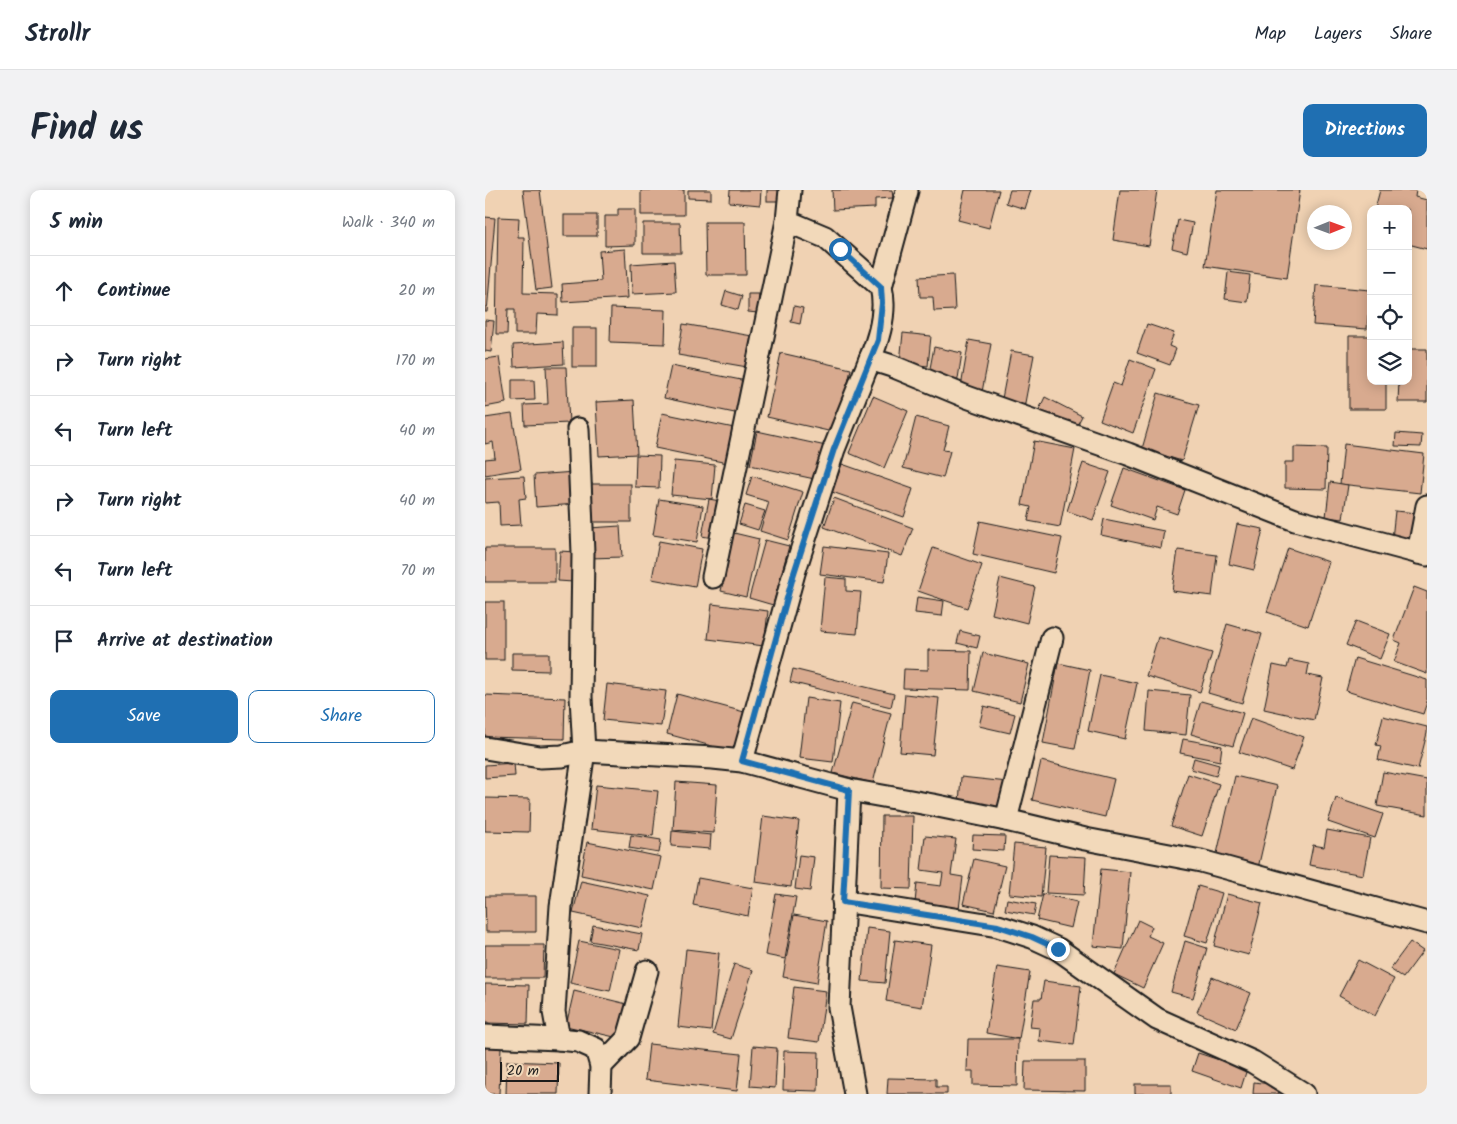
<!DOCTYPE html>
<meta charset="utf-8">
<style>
:root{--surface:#fff;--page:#f2f2f3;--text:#1f2937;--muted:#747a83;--line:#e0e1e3;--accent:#1f6fb2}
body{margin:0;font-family:Kalam,sans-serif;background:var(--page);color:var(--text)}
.controls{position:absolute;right:15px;top:15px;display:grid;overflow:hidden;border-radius:10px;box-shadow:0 2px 12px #0003}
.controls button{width:45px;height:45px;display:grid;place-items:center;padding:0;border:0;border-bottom:1px solid var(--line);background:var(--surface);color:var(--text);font:25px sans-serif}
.compass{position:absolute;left:822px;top:15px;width:45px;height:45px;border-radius:50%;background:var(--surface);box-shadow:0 2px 12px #0003;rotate:89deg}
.scale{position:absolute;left:15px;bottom:12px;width:59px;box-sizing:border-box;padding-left:5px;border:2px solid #1c1c1c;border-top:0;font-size:14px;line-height:18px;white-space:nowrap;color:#1c1c1c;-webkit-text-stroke:4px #f2d9ba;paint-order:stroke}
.stop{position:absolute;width:15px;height:15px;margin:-11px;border:4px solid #1f6fb2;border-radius:50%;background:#fff}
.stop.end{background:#1f6fb2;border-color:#fff;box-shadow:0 1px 5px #0008}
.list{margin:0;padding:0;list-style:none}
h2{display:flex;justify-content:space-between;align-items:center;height:65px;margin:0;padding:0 20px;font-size:21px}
h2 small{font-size:16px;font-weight:400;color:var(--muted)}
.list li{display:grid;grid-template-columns:32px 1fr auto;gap:15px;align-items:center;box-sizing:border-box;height:70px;padding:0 20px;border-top:1px solid var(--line)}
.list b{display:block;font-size:19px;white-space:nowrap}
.list em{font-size:16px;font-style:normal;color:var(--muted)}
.actions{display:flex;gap:10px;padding:15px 20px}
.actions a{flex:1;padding:11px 0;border:1px solid var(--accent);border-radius:10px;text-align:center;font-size:18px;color:var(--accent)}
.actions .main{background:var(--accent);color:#fff}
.icon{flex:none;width:28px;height:28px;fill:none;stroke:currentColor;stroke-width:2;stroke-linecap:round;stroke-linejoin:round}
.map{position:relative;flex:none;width:942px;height:904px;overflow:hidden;border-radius:10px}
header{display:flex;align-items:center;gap:30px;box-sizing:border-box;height:70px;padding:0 25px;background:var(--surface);border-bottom:1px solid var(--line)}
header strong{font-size:24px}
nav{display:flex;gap:28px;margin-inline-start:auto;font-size:18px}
.intro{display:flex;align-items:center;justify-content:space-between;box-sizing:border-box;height:120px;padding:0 30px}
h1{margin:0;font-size:35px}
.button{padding:12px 22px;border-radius:10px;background:var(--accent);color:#fff;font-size:18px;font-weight:700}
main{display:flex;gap:30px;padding:0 30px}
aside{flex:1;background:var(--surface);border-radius:10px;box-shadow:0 2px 12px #0003}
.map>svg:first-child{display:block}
</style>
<header>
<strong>Strollr</strong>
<nav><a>Map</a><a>Layers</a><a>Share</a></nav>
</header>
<div class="intro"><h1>Find us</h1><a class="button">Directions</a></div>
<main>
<aside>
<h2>5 min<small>Walk · 340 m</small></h2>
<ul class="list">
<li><svg class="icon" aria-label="ahead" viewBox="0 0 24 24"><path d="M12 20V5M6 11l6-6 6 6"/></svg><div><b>Continue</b></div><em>20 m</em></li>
<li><svg class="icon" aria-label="right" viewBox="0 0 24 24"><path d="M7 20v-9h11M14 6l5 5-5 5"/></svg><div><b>Turn right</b></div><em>170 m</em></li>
<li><svg class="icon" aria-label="left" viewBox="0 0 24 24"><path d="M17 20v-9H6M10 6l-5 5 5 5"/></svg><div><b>Turn left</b></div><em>40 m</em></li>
<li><svg class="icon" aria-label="right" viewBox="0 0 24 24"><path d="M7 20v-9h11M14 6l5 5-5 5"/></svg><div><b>Turn right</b></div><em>40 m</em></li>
<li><svg class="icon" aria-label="left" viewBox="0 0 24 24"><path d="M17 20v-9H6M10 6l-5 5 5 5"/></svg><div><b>Turn left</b></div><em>70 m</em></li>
<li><svg class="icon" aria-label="arrive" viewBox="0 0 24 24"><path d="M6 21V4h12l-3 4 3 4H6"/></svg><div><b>Arrive at destination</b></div></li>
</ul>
<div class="actions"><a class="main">Save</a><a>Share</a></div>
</aside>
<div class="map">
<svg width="942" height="904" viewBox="0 0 942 904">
<rect width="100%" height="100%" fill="#f0d2b3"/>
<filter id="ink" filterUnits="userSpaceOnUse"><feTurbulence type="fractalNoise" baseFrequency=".02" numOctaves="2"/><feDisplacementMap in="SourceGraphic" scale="10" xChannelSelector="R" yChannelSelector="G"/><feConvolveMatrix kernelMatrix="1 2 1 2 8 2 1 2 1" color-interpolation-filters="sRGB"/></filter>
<g filter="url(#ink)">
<!-- building -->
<g fill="#d8aa8f" stroke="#1c1c1c">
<polygon points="38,0 55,0 67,98 51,100"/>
<rect x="156" y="0" width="43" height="25"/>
<polygon points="203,0 226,0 226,9 203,8"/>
<polygon points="245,0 276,0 275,15 244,12"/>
<rect x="282" y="0" width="18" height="11"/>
<polygon points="347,0 407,0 408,8 390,9 390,18 348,20"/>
<polygon points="480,0 514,0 504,38 473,30"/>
<polygon points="525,0 546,0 540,19 521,13"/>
<polygon points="635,0 672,0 664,56 628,50"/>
<polygon points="732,0 815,0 802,88 720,76"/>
<polygon points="895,0 931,0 930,7 942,10 942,59 923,54 923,19 890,19"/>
<polygon points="133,19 150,19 150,55 120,56 120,26 133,26"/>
<rect x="79" y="25" width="33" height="21"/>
<polygon points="0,27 10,28 2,122 0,122"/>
<polygon points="13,27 34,28 33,47 39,47 38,103 73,104 73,125 52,124 51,144 30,144 30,119 23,119 22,144 11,144"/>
<polygon points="693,30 708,33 702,62 687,58"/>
<polygon points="220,32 260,32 261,85 221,85"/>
<polygon points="158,33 195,33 196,63 158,63"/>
<polygon points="886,35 886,52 882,51"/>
<polygon points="140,59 143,108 78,112 77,94 116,91 114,61"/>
<polygon points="189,71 191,102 147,104 146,74"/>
<polygon points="743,82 765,85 762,112 740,109"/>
<polygon points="468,85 470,120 449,121 448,107 435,107 434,87"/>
<polygon points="831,95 885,100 884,110 886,110 886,126 883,125 882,139 828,135"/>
<polygon points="241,101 257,106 253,120 237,115"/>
<polygon points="263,104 274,104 273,123 263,122"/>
<polygon points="309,116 318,118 315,134 306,132"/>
<polygon points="126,118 181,120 180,154 125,152"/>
<polygon points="0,130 9,131 6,162 0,161"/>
<polygon points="198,134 273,147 268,178 193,165"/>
<polygon points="662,134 689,143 684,156 691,159 685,175 652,163"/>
<rect x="87" y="138" width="25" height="39"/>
<polygon points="418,143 446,146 443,176 415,173"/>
<polygon points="864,146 886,146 886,191 901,191 901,219 864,219"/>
<polygon points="484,150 506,154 497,202 476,197"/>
<polygon points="78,152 79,174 29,177 28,155"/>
<polygon points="449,157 477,163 472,195 443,189"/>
<polygon points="923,159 942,159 942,212 913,212 914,191 923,191"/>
<polygon points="526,161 549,165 539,218 516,214"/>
<polygon points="296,163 366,179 352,243 282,227"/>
<polygon points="14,167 21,213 0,217 0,169"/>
<polygon points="645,169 671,179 648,243 615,230 628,193 636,196"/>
<polygon points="186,176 266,192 259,225 179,208"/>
<polygon points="61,177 81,177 84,233 40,235 39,215 63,214"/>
<polygon points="27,190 49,190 50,210 27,211"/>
<polygon points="673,203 714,215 697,271 657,259"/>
<polygon points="388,206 423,221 399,278 364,263"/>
<polygon points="560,207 597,226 588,243 552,224"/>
<polygon points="149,210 152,264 114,266 111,212"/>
<polygon points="177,223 254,239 247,274 170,258"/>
<polygon points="27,224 36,279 0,285 0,269 10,268 8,252 0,254 0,228"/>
<polygon points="431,227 464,236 458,260 465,261 458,288 418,278"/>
<polygon points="272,241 341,256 334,290 265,275"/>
<polygon points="911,243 937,245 936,257 910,256"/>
<polygon points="549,251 590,259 575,337 543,331 546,317 537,315"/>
<polygon points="859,254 939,264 935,303 855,294"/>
<polygon points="809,257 842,258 841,299 800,298 800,272 809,272"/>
<polygon points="151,265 175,266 174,298 150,297"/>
<polygon points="189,271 230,275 227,309 186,305"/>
<polygon points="598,273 625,282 608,330 582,321"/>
<polygon points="357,274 428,299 419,327 347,302"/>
<polygon points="639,278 700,300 692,324 672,317 668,330 626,315"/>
<polygon points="90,282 92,314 51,317 49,285"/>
<polygon points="39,286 41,308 34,309 36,335 15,336 14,312 0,313 0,288"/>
<polygon points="267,286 318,302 303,350 275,341 284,312 261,305"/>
<polygon points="845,292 863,295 858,329 841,327"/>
<rect x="105" y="294" width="41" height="38"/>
<polygon points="349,308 428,338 417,366 339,337"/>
<polygon points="174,309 218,316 212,352 168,345"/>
<polygon points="224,309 240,312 233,349 217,346"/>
<polygon points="260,315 280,321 273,340 254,334"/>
<polygon points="910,321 933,323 930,351 907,349"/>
<polygon points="619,329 679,341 676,358 616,345"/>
<polygon points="495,331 577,348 569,383 488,364"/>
<polygon points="752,334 778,339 769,380 744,374"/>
<polygon points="135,336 137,367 105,368 104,338"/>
<polygon points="249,343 274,349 261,407 236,401"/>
<polygon points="280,350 304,356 288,415 264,408"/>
<polygon points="174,351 217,359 210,397 167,389"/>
<polygon points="339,356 403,364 399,392 335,384"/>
<rect x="0" y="358" width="70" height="34"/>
<polygon points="448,358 497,375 482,418 433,401"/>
<polygon points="803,358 844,372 823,436 782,422"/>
<polygon points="693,360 732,365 727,406 687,401"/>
<polygon points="75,361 90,362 88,392 73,391"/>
<polygon points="340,387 361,389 361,401 376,402 372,444 335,441"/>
<polygon points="515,388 550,397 542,433 507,424"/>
<polygon points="929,397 942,402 942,484 909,472 916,453 909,450"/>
<polygon points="432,407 459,411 457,426 430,423"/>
<rect x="0" y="412" width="19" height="58"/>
<polygon points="227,414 283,421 279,456 223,449"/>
<polygon points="871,431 905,444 895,469 861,455"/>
<polygon points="742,434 777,444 757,513 723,503"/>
<polygon points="475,441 495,446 492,458 472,453"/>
<polygon points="673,447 727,463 715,502 661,486"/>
<polygon points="443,460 486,461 485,500 418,498 419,479 443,480"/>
<polygon points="27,463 64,463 64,481 27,480"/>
<polygon points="498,463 544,474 535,512 489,501"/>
<polygon points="870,468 942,490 942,512 938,524 861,501"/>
<polygon points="804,470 824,474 822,485 838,488 829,530 779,519 788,475 802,478"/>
<polygon points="573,473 605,480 590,559 558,553"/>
<polygon points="308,479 409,504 406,517 305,492"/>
<polygon points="615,485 652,493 640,549 603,541"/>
<polygon points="122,494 181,501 176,536 118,530"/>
<polygon points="664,501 705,505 701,545 661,541"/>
<polygon points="192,504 263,523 253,563 182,544"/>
<polygon points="420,504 454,508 448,565 415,562"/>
<polygon points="0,505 80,508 79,549 0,547"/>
<polygon points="321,508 355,513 348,572 314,568"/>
<polygon points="716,511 758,523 748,556 706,544"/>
<polygon points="367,513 406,523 388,593 348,583"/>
<polygon points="499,516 530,524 525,543 494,536"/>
<polygon points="898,526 942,537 942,543 933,579 893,570 896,556 891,555"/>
<polygon points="766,528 819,547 807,580 754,562"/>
<polygon points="698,549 737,556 735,571 695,563"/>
<polygon points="709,568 734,575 731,586 706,579"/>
<polygon points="556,571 629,589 620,627 547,610"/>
<polygon points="29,573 30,586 0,588 0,575"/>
<polygon points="898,582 942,590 942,625 892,616"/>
<polygon points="703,584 734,594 717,646 686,636"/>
<polygon points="750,586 792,596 773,678 731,668"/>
<polygon points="476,587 523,592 520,618 474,613"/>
<polygon points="191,592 232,595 229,643 188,640"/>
<polygon points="111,595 173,601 168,646 106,639"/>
<polygon points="0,608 45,609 44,642 0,641"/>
<polygon points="851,608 898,624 890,648 843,632"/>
<polygon points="278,626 314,631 306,697 270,692"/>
<polygon points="397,626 428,626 426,699 396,698"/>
<polygon points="842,640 885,648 878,685 824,675 828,655 839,657"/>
<polygon points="187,641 226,645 225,659 186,656"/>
<polygon points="146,645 176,650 174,663 144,658"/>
<polygon points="488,645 520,646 519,661 487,659"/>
<polygon points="440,646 471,649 466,685 478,687 474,719 430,713 432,693 456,696 458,683 436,680"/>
<polygon points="102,652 176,667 169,700 96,685"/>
<polygon points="529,654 561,657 556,707 524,704"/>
<polygon points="314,665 329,667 325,701 310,699"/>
<polygon points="564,665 601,667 599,705 561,703"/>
<polygon points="489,669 520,676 509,721 478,714"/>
<polygon points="616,679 645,682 638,759 608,756"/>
<polygon points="213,688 268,698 263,726 208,715"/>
<polygon points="96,691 165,706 157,738 88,723"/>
<polygon points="713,696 737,703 722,753 699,746"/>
<polygon points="291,704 311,707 300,769 280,765"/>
<polygon points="558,704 592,712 586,738 552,730"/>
<polygon points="742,704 777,713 764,765 729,756"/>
<polygon points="0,706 51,706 51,742 1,742"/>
<polygon points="522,709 551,714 549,725 520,720"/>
<polygon points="309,725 342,731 332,793 298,787"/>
<polygon points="653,730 667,737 663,746 678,753 658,798 629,784"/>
<polygon points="108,735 157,744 154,760 105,751"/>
<polygon points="382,738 405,741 400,793 377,791"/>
<polygon points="410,750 446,755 437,817 401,811"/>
<polygon points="94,751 134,759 125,801 85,793"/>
<polygon points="700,751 722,758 708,808 686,802"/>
<polygon points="925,752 938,761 918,788 905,779"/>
<polygon points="0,755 59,755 58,788 0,788"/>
<polygon points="201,759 234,763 226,841 193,837"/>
<polygon points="873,770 909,789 890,826 854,806"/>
<polygon points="249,774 268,780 246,849 228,844"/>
<polygon points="512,777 545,782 534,849 501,843"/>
<polygon points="727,787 766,803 751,839 712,822"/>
<polygon points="559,791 596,796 589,855 554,851 555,838 545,837 549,809 556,809"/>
<polygon points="0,794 44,795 43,834 0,833"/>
<polygon points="309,797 341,801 334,852 303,848"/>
<polygon points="89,801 142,814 134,848 81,836"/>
<polygon points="483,849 533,849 532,896 488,895 488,881 482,881"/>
<polygon points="164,854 256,864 252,901 160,890"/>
<polygon points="268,856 292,858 290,898 265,896"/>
<polygon points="0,857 16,858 14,904 0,904"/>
<polygon points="299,861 334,862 333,901 298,900"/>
<polygon points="713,863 762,879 756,898 707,881"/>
<polygon points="22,871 74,873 73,904 21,904"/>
<polygon points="540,871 600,871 600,901 539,900"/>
<polygon points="403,888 451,889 451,897 462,897 462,904 402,904"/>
<polygon points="769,892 795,895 794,904 768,904"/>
<rect x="650" y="894" width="36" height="10"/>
</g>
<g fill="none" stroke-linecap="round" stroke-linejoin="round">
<!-- minor casing -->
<g stroke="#1c1c1c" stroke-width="25">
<g id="minor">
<path d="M 305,0 L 302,31 L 340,47 L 396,97 C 402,121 394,148 385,169 L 407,176 L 482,207 L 643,264 L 810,330 L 942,365"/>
<polyline points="396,97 422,1"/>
<polyline points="93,239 98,363 96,507 99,561 76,716 69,822 74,849 93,851 111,859 116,876 115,904"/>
<polyline points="933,363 942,316"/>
<polyline points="228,387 302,31"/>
<polyline points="0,558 55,567 77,566 99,561 228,568 257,571 364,600 448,615 521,630 600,649 716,671 942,733"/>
<polyline points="257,571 309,383 349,259 385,169"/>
<polyline points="364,600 354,817 370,904"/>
<polyline points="521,630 567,448"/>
<polyline points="358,711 513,736 547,747 573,759 672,829 768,872 819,904"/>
<polyline points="0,846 74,849"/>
<polyline points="116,876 143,848 162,781"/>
</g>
</g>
<!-- minor -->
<use href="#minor" stroke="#f2d9ba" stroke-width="21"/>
</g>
</g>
<g fill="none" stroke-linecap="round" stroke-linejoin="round" filter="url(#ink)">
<!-- route -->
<polyline stroke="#1f6fb2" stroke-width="6" points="355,59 396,97 397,113 393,150 349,259 309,383 257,571 364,600 358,712 513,736 547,747 573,759"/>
</g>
</svg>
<div class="controls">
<button>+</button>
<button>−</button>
<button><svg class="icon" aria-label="locate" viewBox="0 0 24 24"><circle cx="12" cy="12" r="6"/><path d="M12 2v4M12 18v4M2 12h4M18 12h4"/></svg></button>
<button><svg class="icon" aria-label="layers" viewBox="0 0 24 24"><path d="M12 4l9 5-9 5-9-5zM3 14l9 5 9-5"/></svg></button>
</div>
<svg class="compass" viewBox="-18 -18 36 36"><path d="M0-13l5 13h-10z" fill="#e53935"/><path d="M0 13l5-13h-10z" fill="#747a83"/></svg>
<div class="scale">20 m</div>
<div class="stop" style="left:355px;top:59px"></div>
<div class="stop end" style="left:573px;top:759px"></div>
</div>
</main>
